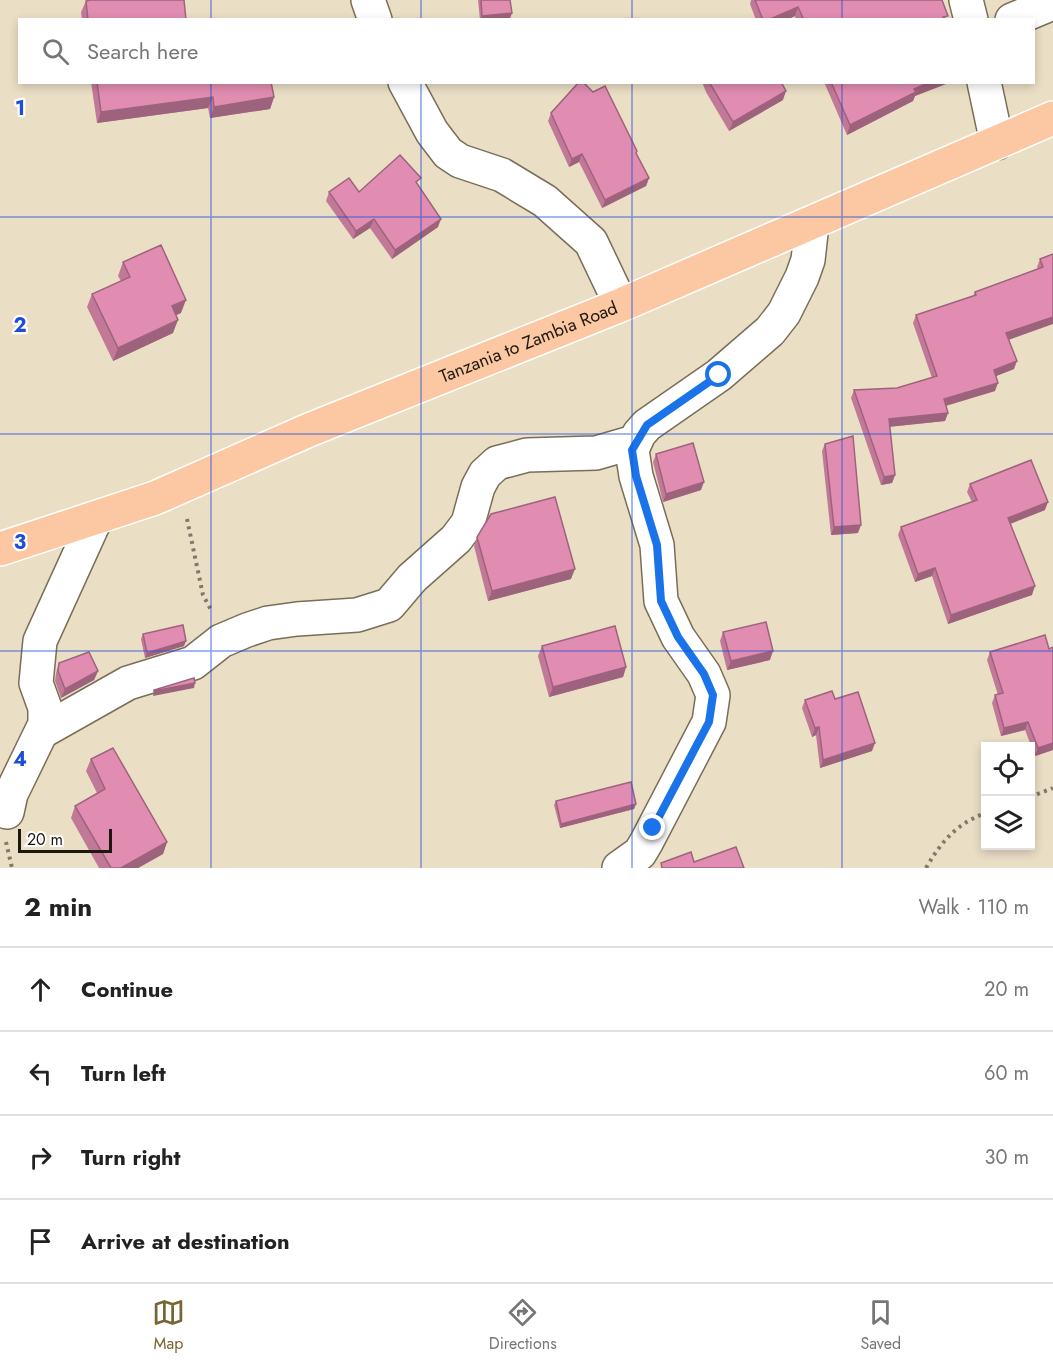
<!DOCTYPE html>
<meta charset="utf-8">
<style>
:root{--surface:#fff;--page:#f6f6f6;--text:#222;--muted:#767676;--line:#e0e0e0;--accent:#776533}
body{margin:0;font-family:Jost,sans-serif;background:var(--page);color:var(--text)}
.controls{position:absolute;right:18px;bottom:18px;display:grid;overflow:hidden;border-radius:0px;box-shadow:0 3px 9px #0003}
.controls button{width:54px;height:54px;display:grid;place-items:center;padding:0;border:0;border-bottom:2px solid var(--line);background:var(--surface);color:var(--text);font:30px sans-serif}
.scale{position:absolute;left:18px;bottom:15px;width:94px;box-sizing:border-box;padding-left:6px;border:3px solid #1d180f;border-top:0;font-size:16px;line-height:21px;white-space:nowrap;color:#1d180f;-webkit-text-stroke:4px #fff;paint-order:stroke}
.stop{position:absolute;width:18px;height:18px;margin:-14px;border:4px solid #1a73e8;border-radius:50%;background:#fff}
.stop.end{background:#1a73e8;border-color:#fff;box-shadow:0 2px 6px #0008}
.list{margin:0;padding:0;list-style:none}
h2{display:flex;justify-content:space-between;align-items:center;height:78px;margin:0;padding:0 24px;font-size:26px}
h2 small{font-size:20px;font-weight:400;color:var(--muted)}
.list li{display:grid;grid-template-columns:39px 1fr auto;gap:18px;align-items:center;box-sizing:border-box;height:84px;padding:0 24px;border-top:2px solid var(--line)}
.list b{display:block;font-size:22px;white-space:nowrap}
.list em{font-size:20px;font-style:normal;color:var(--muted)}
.icon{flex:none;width:33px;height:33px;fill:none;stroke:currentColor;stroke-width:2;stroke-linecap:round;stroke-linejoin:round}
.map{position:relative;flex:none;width:1053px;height:868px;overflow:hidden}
.search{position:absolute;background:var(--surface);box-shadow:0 3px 9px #0003;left:18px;right:18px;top:18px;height:66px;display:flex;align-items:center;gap:15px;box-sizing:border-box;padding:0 21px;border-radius:0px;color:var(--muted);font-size:22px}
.sheet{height:414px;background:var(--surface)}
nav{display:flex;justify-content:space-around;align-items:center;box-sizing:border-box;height:84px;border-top:2px solid var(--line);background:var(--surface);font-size:16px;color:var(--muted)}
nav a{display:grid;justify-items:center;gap:3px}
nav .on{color:var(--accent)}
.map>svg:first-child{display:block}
</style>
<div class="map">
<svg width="1053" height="868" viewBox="0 0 1053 868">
<rect width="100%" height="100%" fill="#eadec5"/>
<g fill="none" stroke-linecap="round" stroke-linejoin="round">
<!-- minor casing -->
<g stroke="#796e58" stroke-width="36">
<g id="minor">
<polyline points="368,0 375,20"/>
<polyline points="966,0 971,20"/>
<polyline points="1012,20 1053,3"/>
<polyline points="405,82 432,132 448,153 460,161 502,175 545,201 591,242 621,305"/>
<polyline points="984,82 997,143"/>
<polyline points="43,731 128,683 193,663 221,641 247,630 268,623 297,619 357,615 389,605 412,578 456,539 468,523 478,487 485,474 497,463 527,455 596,453 634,442"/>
<polyline points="7,812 11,794 45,724 45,708 36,683 40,641 96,518"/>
<polyline points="619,868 640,853 647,841 709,722 713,695 704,674 678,637 661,601 657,545 636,476 632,450 639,434 647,425 719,375 770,331 784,313 802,277 808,260 812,224"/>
</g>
</g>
<!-- highway casing -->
<g stroke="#fff" stroke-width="36">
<g id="highway">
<path id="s1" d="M 0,549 L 155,498 L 309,430 L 621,305 L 1053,118"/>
</g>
</g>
<!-- path -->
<g stroke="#817868" stroke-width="4" stroke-dasharray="3 4.5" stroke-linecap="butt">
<polyline points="187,519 203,595 211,610"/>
<polyline points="1030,797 1053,788"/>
<polyline points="6,842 12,868"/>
<path d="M 926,868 C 941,842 957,823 986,813"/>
</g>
<!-- minor -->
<use href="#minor" stroke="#fff" stroke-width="33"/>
<!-- highway -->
<use href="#highway" stroke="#fbc8a3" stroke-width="33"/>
</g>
<!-- wall -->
<g fill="#c27998">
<polygon points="478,0 510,0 512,13 510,18 495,20 480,20"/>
<polygon points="751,0 942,0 946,20 796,20 795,16 786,20 756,20 750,4"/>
<polygon points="86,1 186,20 82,20 81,12"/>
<polygon points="91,82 271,82 274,97 270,109 210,118 208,108 97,123"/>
<polygon points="702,82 781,82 783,100 729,131 706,92"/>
<polygon points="824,82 951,82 915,96 913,101 847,135"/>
<polygon points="551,113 637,151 636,154 649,178 646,186 602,208 579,162 569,167 548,121"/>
<polygon points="418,186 438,227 392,259 370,228 353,239 326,201 329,192 359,192"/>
<polygon points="1053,254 1008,340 1014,369 996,376 995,391 946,406 948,413 945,421 889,427 895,475 892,483 881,485 851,398 854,390 897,388 932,378 913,323 916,315 973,296 975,292 1038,269 1037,267 1040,259"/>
<polygon points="123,262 181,313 176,315 173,333 113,361 87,307 92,294 121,281 118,276"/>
<polygon points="825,444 858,533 831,535 822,451"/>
<polygon points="656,454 701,490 663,502 653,462"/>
<polygon points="970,484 1045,510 1010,524 1032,595 948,624 932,576 915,582 898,535 901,527 972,502 967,492"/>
<polygon points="477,537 571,579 488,601 474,546"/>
<polygon points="723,632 770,660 727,670 720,641"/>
<polygon points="143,634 184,646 145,658 141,639"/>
<polygon points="542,646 626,667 623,677 549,697 538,656"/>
<polygon points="990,652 1053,750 1035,756 1025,730 1001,736 992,703 995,695 998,695 987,660"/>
<polygon points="59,663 98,671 94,680 61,698 55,681 56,673"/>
<polygon points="835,699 872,751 820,768 816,735 812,737 802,708 805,700"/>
<polygon points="91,759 167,842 163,854 138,868 99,868 71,818 75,806 97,793 86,771"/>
<polygon points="556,801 636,804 634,809 560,828 554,805"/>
</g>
<!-- shaded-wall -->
<g fill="#9e637c">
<polygon points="798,7 795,16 786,20 768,20"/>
<polygon points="512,13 510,18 495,20 481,20 482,16"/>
<polygon points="930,82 951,82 915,96 913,101 847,135 850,125 914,89"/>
<polygon points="786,91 783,100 729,131 733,122"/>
<polygon points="213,97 208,108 97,123 101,112"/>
<polygon points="274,97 270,109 210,118 214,107"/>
<polygon points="582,154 579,162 569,167 572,159"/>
<polygon points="649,178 646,186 602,208 605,200"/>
<polygon points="374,219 370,228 353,239 356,231"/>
<polygon points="441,219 438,227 392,259 395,250"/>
<polygon points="186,300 181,313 167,319 172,306"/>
<polygon points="1053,317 1053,324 1003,342 1006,333"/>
<polygon points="178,320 173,333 113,361 118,348"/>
<polygon points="1017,361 1014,369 991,378 994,370"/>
<polygon points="998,383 995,391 941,407 944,399"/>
<polygon points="948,413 945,421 886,427 889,419"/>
<polygon points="895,475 892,483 881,485 884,477"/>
<polygon points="704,482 701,490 663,502 666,494"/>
<polygon points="1048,502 1045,510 1005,526 1008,518"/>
<polygon points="861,525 858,533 831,535 834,527"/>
<polygon points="935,568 932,576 915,582 918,574"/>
<polygon points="575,569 571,579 488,601 492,591"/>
<polygon points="1035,586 1032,595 948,624 951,615"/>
<polygon points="186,641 184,646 145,658 147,653"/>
<polygon points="773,651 770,660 727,670 731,661"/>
<polygon points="626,667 623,677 549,697 553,687"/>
<polygon points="98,671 94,680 61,698 65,689"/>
<polygon points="195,683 194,688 153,696 154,691"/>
<polygon points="1028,722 1025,730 1001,736 1004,728"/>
<polygon points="819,727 816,735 812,737 815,728"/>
<polygon points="875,743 872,751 820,768 823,760"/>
<polygon points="1053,743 1053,750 1035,756 1038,748"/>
<polygon points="636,804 634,809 560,828 561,824"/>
<polygon points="167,842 163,854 138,868 121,868"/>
</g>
<!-- building -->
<g fill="#e18db1" stroke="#9e637c" stroke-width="1.5">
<polygon points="90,0 184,0 186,20 88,20 86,1"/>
<polygon points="481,0 510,0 512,13 482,16"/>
<polygon points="755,0 942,0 948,16 943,17 944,20 804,20 798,7 768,20 763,20"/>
<polygon points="97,82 271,82 274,97 214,107 213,97 101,112"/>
<polygon points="579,82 583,82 593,92 605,86 637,151 636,153 649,178 605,200 582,154 572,159 551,113"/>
<polygon points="709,82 781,82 786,91 733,122"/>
<polygon points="831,82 930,82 914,89 916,92 850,125"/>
<polygon points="400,155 421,178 416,182 441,219 395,250 374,219 356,231 329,192 349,178 359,192"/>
<polygon points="161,245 186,300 172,306 178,320 118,348 92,294 130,277 123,262"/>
<polygon points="1053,254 1053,317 1006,333 1017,361 994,370 998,383 944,399 948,413 889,419 895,475 884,477 854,390 897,388 937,376 916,315 976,295 975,292 1043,267 1040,259"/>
<polygon points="853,436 861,525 834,527 825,444"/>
<polygon points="693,443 704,482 666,494 656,454"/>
<polygon points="1031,460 1048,502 1008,518 1035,586 951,615 935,568 918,574 901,527 977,500 970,484"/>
<polygon points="555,497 575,569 492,591 477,537 491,514"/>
<polygon points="766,622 773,651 731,661 723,632"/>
<polygon points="183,625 186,641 147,653 143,634"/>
<polygon points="615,626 626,667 553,687 542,646"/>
<polygon points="1045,635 1049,649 1053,647 1053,743 1038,748 1028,722 1004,728 995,695 1003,693 990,652"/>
<polygon points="89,652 98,671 65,689 58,671 59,663"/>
<polygon points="194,678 195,683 154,691 154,690"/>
<polygon points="832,691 835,699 858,692 875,743 823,760 819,727 815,728 805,700"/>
<polygon points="113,748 167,842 121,868 111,868 75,806 105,789 91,759"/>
<polygon points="631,782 636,804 561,824 556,801"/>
<polygon points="736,847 744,868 662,868 661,863 691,852 694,862"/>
</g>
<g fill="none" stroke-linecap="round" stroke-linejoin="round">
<!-- route -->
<polyline stroke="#1a73e8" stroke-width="8" points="653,828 709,722 713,695 704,674 678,637 661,601 657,545 636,476 632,450 647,425 719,375"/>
</g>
<!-- grid -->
<path fill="none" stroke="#1d4ed8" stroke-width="1.5" stroke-opacity="0.55" d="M 211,0 L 211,20M 421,0 L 421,20M 632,0 L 632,20M 842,0 L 842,20M 211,82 L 211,868M 421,82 L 421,868M 632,82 L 632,868M 842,82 L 842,868M 0,217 L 1053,217M 0,434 L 1053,434M 0,651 L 1053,651"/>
<g text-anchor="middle" stroke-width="4.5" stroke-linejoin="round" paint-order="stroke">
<!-- street labels -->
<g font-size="18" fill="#1d180f" stroke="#fff">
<text dy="6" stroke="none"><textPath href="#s1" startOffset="568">Tanzania to Zambia Road</textPath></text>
</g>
</g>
<g font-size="20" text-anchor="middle" font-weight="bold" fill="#1d4ed8" stroke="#fff" stroke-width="4.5" stroke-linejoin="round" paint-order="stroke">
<text x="20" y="115">1</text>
<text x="20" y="332">2</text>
<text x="20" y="549">3</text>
<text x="20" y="766">4</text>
</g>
</svg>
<div class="controls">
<button><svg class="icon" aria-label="locate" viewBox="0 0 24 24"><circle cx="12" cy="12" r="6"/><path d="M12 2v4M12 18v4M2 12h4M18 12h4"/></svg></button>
<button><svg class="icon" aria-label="layers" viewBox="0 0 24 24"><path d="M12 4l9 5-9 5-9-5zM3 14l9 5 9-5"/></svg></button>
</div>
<div class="scale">20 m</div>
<div class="stop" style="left:719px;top:375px"></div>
<div class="stop end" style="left:653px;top:828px"></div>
<div class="search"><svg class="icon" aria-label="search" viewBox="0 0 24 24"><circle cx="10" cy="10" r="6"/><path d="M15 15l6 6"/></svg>Search here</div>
</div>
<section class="sheet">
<h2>2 min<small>Walk · 110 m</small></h2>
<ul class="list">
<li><svg class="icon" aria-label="ahead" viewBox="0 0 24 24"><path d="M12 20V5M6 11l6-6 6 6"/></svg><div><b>Continue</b></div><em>20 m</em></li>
<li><svg class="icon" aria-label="left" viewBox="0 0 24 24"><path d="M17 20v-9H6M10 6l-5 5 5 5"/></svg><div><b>Turn left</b></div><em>60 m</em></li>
<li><svg class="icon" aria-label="right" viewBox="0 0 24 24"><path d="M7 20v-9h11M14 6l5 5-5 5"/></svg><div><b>Turn right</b></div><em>30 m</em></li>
<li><svg class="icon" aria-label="arrive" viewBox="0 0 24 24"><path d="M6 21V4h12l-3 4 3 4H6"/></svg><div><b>Arrive at destination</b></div></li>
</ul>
</section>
<nav>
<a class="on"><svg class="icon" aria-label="map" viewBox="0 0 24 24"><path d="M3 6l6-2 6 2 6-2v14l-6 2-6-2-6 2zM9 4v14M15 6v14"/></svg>Map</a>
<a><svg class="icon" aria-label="directions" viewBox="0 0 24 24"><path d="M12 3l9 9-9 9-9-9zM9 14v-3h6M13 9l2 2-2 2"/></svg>Directions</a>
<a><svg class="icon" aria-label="saved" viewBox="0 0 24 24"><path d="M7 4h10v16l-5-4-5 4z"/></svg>Saved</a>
</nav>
